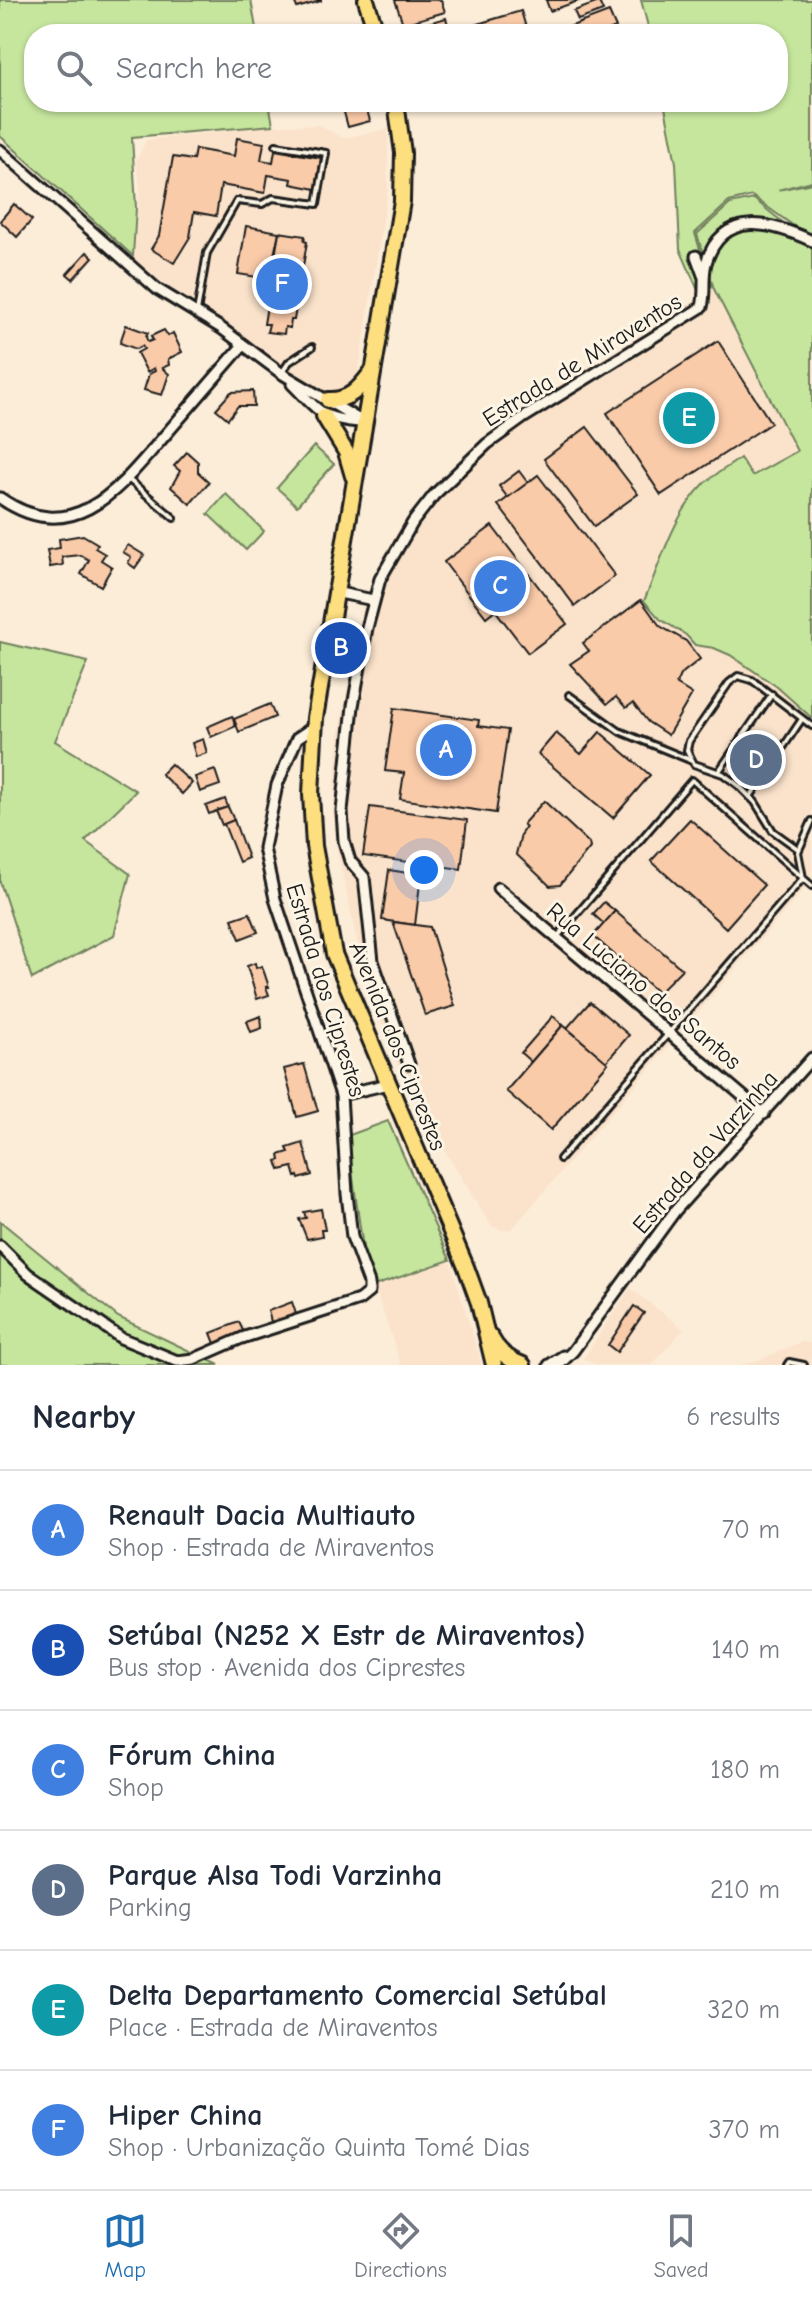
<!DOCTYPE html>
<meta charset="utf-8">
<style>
:root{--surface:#fff;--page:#f2f2f3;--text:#1f2937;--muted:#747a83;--line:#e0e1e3;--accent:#1f6fb2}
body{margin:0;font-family:"Comic Neue",sans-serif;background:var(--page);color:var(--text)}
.you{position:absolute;left:424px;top:870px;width:28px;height:28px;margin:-20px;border:6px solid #fff;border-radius:50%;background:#1a73e8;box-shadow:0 0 0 12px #1a73e833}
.badge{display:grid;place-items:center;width:52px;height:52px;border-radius:50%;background:var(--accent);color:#fff;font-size:26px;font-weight:700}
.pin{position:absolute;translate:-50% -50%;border:4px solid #fff;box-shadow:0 2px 8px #0006}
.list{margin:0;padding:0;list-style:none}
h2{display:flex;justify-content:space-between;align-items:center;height:104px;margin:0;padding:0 32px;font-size:34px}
h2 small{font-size:26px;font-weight:400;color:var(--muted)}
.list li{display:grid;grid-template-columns:52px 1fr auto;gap:24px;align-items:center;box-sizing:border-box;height:120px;padding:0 32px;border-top:2px solid var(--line)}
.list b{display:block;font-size:30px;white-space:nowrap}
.list p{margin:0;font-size:26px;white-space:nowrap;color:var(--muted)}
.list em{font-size:26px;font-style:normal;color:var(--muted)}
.icon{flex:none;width:44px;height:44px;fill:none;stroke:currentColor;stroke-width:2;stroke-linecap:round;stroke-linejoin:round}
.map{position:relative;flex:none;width:812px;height:1365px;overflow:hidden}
.search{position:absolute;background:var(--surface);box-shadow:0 2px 6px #0004;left:24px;right:24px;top:24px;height:88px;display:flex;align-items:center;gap:20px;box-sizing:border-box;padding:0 28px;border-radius:32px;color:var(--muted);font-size:30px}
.sheet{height:824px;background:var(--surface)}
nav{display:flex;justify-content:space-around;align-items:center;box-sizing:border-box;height:112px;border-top:2px solid var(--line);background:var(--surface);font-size:22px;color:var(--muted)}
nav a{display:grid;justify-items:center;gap:4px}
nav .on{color:var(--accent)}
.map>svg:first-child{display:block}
</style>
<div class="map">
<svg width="812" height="1365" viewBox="0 0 812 1365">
<rect width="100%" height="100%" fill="#fcedd9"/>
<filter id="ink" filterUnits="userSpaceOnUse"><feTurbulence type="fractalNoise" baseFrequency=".0125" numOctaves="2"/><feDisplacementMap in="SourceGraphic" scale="16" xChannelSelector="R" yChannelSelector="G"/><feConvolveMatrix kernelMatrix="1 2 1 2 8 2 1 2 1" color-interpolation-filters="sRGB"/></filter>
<g filter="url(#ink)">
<!-- built -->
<g fill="#fbe3cb">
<polygon points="273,125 320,125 343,138 388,129 388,189 358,376 353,385 338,393 330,393 292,372 203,309 160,281 134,259 140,186 136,161 146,140"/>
<polygon points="714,289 798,451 752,476 741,459 672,527 660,619 686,635 695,645 714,648 730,655 776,686 812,718 812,880 512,1229 502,1230 491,1226 406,1087 370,992 355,933 337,850 333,814 339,735 361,614 379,565 402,524 424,496 458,462 526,407"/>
<polygon points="450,1260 482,1365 401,1365 374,1286"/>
<polygon points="630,1288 684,1329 652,1365 598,1365 583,1359"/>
<polygon points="801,1342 812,1343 812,1365 739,1365 756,1361"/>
</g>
<!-- green -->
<g fill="#c6e69e" stroke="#71815d" stroke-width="2">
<polygon points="0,0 251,0 257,34 34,34 34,102 269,102 273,125 132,137 136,208 133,256 0,136"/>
<polygon points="641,0 812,0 812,181 778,190 812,183 812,239 752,196 729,202 695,233 711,286 700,295 680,249 676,163 664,102 778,102 778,34 650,34"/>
<path d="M 754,199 L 812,246 L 812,718 L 776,686 L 730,655 L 714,648 L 695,645 L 686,635 L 660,619 L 644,601 C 661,562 673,515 704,484 C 714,474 729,467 740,458 L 752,476 L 797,451 L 714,289 L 697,234 L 730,204 Z"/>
<polygon points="314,446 334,464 297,506 277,488"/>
<polygon points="226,494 264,531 246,550 208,514"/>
<polygon points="0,642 88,662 55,741 136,791 85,841 130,874 114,935 32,979 0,882"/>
<polygon points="388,1121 450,1260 374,1286 364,1255 347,1136"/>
<polygon points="0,1221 118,1317 219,1365 0,1365"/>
</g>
<!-- building -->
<g fill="#facba9" stroke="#1c1c1c" stroke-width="2">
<polygon points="294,0 321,0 321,1 297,8"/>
<polygon points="395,0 441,0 445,12 403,24"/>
<polygon points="546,0 581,0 550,11"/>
<polygon points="599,2 603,11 578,20 574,11"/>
<polygon points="521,11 528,34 466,34 464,28"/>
<polygon points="609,12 616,28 601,34 553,33"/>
<polygon points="446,18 451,34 406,34 404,30"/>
<polygon points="353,102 365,102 370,121 348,127 342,105"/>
<polygon points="237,138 264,143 261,160 273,162 275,150 321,158 316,189 291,184 292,179 268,175 265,193 221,185 216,216 194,212 190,237 174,263 151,249 159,236 173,157 193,160 195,149 234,156"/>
<polygon points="14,204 32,220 17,237 0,221"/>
<polygon points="246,226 279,232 269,279 238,274"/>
<polygon points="279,232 305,236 304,241 307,242 294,320 291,320 290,328 285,327 284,334 267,332 269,324 264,324"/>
<polygon points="87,252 93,257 73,279 67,274"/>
<polygon points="126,325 148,333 146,337 148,342 153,340 151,336 164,330 168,336 173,333 182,352 168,359 169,365 162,368 169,374 162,395 144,390 149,374 155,371 154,368 147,372 137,353 144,349 142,346 136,349 120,343"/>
<polygon points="718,341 771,423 661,495 607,413"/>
<polygon points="253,391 254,406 238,406 228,419 216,409 231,392"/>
<polygon points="587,427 638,494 594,526 544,459"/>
<polygon points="187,452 198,462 198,472 209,482 190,504 171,487 180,471 174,466"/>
<polygon points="519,471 528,483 508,498 499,486"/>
<polygon points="538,475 615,576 575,606 498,505"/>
<polygon points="492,526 567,624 528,653 495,610 486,617 444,562"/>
<polygon points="83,535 98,544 95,548 105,554 101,560 112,567 101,586 81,574 89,560 80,555 62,557 63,565 50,567 47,550 60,548 59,539"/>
<polygon points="128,545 144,555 135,568 128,563 131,557 123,552"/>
<polygon points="641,600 660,626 686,641 700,659 680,675 676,684 692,694 668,735 648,722 633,703 626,708 616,697 607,704 570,664 589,651 583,643"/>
<polygon points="270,704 275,717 239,732 234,719"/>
<polygon points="394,708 479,720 478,726 508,730 496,813 400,799 404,773 385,771"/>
<polygon points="232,716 236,726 211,737 207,727"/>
<polygon points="600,732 650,775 613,818 538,754 556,733 581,754"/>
<polygon points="203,739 207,753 196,757 192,743"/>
<polygon points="171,764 192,783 182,794 161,774"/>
<polygon points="215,770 220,785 200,792 195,777"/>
<polygon points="225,799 228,807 209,814 206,806"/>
<polygon points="544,801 589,843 590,848 560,885 550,886 516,854 522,831 526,827 523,824"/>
<polygon points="228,807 234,820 222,825 216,811"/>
<polygon points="370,807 467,820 461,869 363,856"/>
<polygon points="690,819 764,885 726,928 651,861"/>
<polygon points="234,820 248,858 239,862 224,824"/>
<polygon points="389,870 421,875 415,925 382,920"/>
<polygon points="604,902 615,911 604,924 593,914"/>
<polygon points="615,911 682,969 658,993 593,936"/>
<polygon points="250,913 258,932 240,939 232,919"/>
<polygon points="393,922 430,927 455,1006 425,1015"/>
<polygon points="255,963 256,968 262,966 269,987 266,987 269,995 257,999 247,966"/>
<polygon points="590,1002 629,1035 606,1062 567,1028"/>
<polygon points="261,1016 262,1028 251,1032 247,1021"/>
<polygon points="553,1016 563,1025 531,1062 521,1053"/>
<polygon points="563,1025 608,1063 551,1130 506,1091"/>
<polygon points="304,1064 318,1111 297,1117 284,1069"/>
<polygon points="303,1143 312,1175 299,1179 298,1176 296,1177 293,1167 280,1170 277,1161 280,1160 279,1155 289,1152 287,1148"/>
<polygon points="321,1209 325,1230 321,1230 322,1236 307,1239 299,1219 306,1218 304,1212"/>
<polygon points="292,1302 297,1317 272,1325 268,1311"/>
<polygon points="634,1306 644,1313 617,1352 608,1345"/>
<polygon points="239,1322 245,1335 216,1346 211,1333"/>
</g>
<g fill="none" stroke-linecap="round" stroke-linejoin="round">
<!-- lane casing -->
<g stroke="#1c1c1c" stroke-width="10">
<g id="lane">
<polyline points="197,312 207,253 237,201 262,204 273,198 317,204 326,153 276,145"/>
<polyline points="283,371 289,362 312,347"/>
<polyline points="128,479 174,518"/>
<polyline points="569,695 619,731 690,760"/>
<polyline points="719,771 772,694"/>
<polyline points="750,797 802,719"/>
<polyline points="798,849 773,831 755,802 738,785 723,774 694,764 687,750 689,741 729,683 738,676 752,680 812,726"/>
<polyline points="558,936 692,780 812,886"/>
<polyline points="560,1159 803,878 798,852 812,821"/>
<polyline points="787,1365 789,1362 804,1365"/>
</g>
</g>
<!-- street casing -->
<g stroke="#1c1c1c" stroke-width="15">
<g id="street">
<polyline points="0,150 157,289 221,328 281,373 363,422"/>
<polyline points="696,256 703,275"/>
<path d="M 292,384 C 318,410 320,419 359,422"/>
<path d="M 0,498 C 75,550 121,486 167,433 C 192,404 218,374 243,345"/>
<polyline points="335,592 373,600"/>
<polyline points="498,888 764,1114"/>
<path d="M 409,1064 L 373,961 L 364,877 L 350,861 L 344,841 L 342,811 L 353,706 L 367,628 L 380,579 L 413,522 L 434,495 L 487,444 L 523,418 L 702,307 C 706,292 702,278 706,263 C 723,208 773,223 812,241"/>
<polyline points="341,1095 388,1084"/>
<polyline points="0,1246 28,1274 121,1338 177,1361 194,1359 242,1338 359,1300 369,1292 369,1283 352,1237 347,1194 341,1095 275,899 264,848 277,785 297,738 315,726"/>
<polyline points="549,1365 563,1356"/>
<polyline points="559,1365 573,1351 675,1211 812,1058"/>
</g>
</g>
<!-- primary casing -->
<g stroke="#1c1c1c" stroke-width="20">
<g id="primary">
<polyline points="366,0 377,34"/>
<polyline points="396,102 403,153 402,201 315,718 311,794 314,846 334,954 466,1267 479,1303 494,1365"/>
<path d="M 328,400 C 349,401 359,389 371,373"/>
<polyline points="324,416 346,452 353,476"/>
<path d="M 491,1338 C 498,1352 509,1360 523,1365"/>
</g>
</g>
<!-- lane -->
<use href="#lane" stroke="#fcf5e5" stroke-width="4"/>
<!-- street -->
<use href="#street" stroke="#fcf5e5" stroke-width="9"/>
<!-- primary -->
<use href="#primary" stroke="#fedf80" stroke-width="14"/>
</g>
</g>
<g text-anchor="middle" stroke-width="6" stroke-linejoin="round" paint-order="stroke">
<!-- street labels -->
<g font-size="24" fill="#1c1c1c" stroke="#fcf5e5">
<text transform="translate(582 360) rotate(-32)" y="8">Estrada de Miraventos</text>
<text transform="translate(644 986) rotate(40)" y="8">Rua Luciano dos Santos</text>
<text transform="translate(326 990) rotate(73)" y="8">Estrada dos Ciprestes</text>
<text transform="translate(398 1046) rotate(68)" y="8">Avenida dos Ciprestes</text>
<text transform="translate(705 1152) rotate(-49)" y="8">Estrada da Varzinha</text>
</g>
</g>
</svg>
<div class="you"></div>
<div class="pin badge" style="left:446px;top:750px;background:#3f7fe0">A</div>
<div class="pin badge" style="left:341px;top:648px;background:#1a4fb4">B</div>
<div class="pin badge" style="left:500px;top:586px;background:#3f7fe0">C</div>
<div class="pin badge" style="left:756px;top:760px;background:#5c6f8a">D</div>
<div class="pin badge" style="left:689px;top:418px;background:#0f9aa8">E</div>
<div class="pin badge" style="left:282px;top:284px;background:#3f7fe0">F</div>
<div class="search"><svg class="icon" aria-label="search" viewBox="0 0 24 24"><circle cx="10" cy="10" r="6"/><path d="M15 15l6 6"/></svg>Search here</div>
</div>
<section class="sheet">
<h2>Nearby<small>6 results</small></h2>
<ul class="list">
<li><span class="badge" style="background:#3f7fe0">A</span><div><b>Renault Dacia Multiauto</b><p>Shop · Estrada de Miraventos</p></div><em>70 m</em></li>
<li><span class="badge" style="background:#1a4fb4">B</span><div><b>Setúbal (N252 X Estr de Miraventos)</b><p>Bus stop · Avenida dos Ciprestes</p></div><em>140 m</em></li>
<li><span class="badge" style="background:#3f7fe0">C</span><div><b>Fórum China</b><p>Shop</p></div><em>180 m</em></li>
<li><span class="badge" style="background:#5c6f8a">D</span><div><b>Parque Alsa Todi Varzinha</b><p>Parking</p></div><em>210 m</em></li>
<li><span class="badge" style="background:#0f9aa8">E</span><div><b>Delta Departamento Comercial Setúbal</b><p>Place · Estrada de Miraventos</p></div><em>320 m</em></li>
<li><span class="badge" style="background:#3f7fe0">F</span><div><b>Hiper China</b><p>Shop · Urbanização Quinta Tomé Dias</p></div><em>370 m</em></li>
</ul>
</section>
<nav>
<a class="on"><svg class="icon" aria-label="map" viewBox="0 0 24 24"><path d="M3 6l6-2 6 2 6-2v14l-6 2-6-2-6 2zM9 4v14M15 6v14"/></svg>Map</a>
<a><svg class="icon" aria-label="directions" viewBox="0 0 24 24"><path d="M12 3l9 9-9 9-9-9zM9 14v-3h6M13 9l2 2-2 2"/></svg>Directions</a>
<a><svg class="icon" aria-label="saved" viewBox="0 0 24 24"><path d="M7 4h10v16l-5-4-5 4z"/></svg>Saved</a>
</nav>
